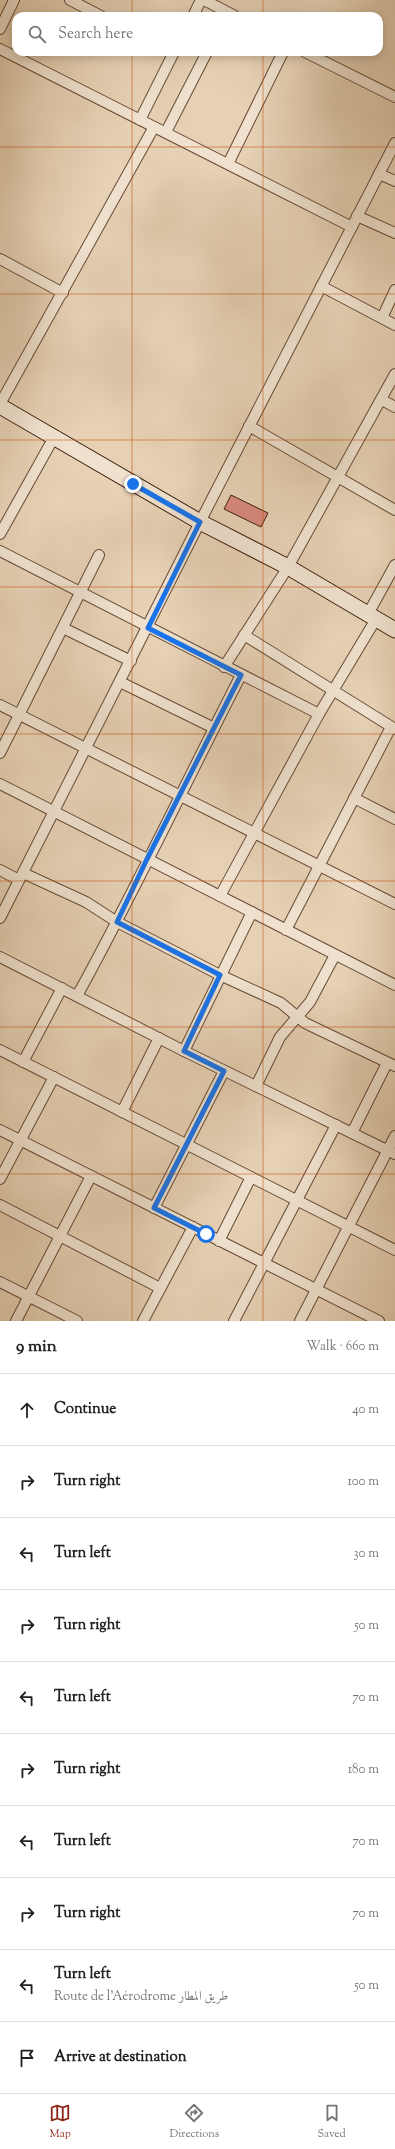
<!DOCTYPE html>
<meta charset="utf-8">
<style>
:root{--surface:#fff;--page:#f6f6f6;--text:#222;--muted:#767676;--line:#e0e0e0;--accent:#8f2418}
body{margin:0;font-family:"Sorts Mill Goudy",Amiri,serif;background:var(--page);color:var(--text)}
.stop{position:absolute;width:12px;height:12px;margin:-9px;border:3px solid #1a73e8;border-radius:50%;background:#fff}
.stop.end{background:#1a73e8;border-color:#fff;box-shadow:0 1px 4px #0008}
.list{margin:0;padding:0;list-style:none}
h2{display:flex;justify-content:space-between;align-items:center;height:52px;margin:0;padding:0 16px;font-size:17px}
h2 small{font-size:13px;font-weight:400;color:var(--muted)}
.list li{display:grid;grid-template-columns:26px 1fr auto;gap:12px;align-items:center;box-sizing:border-box;height:72px;padding:0 16px;border-top:1px solid var(--line)}
.list b{display:block;font-size:15px;white-space:nowrap}
.list p{margin:0;font-size:13px;white-space:nowrap;color:var(--muted)}
.list em{font-size:13px;font-style:normal;color:var(--muted)}
.icon{flex:none;width:22px;height:22px;fill:none;stroke:currentColor;stroke-width:2;stroke-linecap:round;stroke-linejoin:round}
.map{position:relative;flex:none;width:395px;height:1321px;overflow:hidden}
.search{position:absolute;background:var(--surface);box-shadow:0 2px 10px #0003;left:12px;right:12px;top:12px;height:44px;display:flex;align-items:center;gap:10px;box-sizing:border-box;padding:0 14px;border-radius:12px;color:var(--muted);font-size:15px}
.sheet{height:772px;background:var(--surface)}
nav{display:flex;justify-content:space-around;align-items:center;box-sizing:border-box;height:56px;border-top:1px solid var(--line);background:var(--surface);font-size:11px;color:var(--muted)}
nav a{display:grid;justify-items:center;gap:2px}
nav .on{color:var(--accent)}
.map>svg:first-child{display:block}
</style>
<div class="map">
<svg width="395" height="1321" viewBox="0 0 395 1321">
<rect width="100%" height="100%" fill="#e6d1b4"/>
<filter id="stains"><feTurbulence type="fractalNoise" baseFrequency=".005" numOctaves="4"/><feColorMatrix values="0 0 0 0 .2 0 0 0 0 .09 0 0 0 0 .02 0 0 0 .5 -.17"/></filter>
<radialGradient id="worn" r=".72"><stop offset=".6" stop-color="#630" stop-opacity="0"/><stop offset="1" stop-color="#630" stop-opacity=".3"/></radialGradient>
<!-- building -->
<polygon fill="#d8897d" stroke="#3c1d0c" points="231,495 268,513 261,527 224,509"/>
<g fill="none" stroke-linecap="round" stroke-linejoin="round">
<!-- street casing -->
<g stroke="#664a36" stroke-width="12">
<g id="street">
<polyline points="70,0 101,16"/>
<polyline points="204,0 235,16"/>
<polyline points="193,16 201,0"/>
<polyline points="0,29 14,0"/>
<polyline points="0,49 352,227"/>
<polyline points="305,52 395,97"/>
<polyline points="140,120 174,52"/>
<polyline points="166,132 207,52"/>
<polyline points="228,164 283,52"/>
<polyline points="379,174 395,181"/>
<polyline points="357,216 395,233"/>
<polyline points="0,259 63,293"/>
<polyline points="321,286 395,325"/>
<polyline points="382,318 395,290"/>
<polyline points="382,400 395,407"/>
<polyline points="0,404 154,127"/>
<polyline points="249,426 395,510"/>
<polyline points="0,534 53,439"/>
<polyline points="0,551 319,714"/>
<polyline points="368,614 395,565"/>
<polyline points="63,628 131,661"/>
<polyline points="244,635 395,729"/>
<polyline points="224,667 288,567 395,374"/>
<polyline points="120,682 214,728"/>
<polyline points="0,705 395,904"/>
<polyline points="0,753 99,555"/>
<polyline points="0,784 395,985"/>
<polyline points="354,798 395,819"/>
<polyline points="0,870 19,880"/>
<polyline points="23,873 86,902 117,922 220,975 281,1003 305,1023 395,1066"/>
<polyline points="220,896 319,714 376,619"/>
<polyline points="0,918 200,522 395,143"/>
<polyline points="286,930 391,727"/>
<polyline points="0,957 184,1051 395,1154"/>
<path d="M 77,996 C 135,891 186,782 241,675"/>
<polyline points="0,1050 395,1250"/>
<polyline points="184,1051 252,912"/>
<polyline points="23,1062 62,988"/>
<polyline points="256,1086 280,1037 310,1002 335,955"/>
<polyline points="122,1112 159,1038"/>
<polyline points="0,1130 379,1321"/>
<polyline points="352,1133 387,1063"/>
<polyline points="0,1179 54,1077"/>
<polyline points="0,1205 160,1288"/>
<polyline points="154,1208 224,1071"/>
<polyline points="219,1241 251,1177"/>
<polyline points="0,1282 77,1321"/>
<polyline points="16,1321 91,1176"/>
<polyline points="143,1321 193,1227"/>
<polyline points="234,1321 336,1125"/>
<polyline points="300,1321 395,1136"/>
</g>
</g>
<!-- secondary casing -->
<g stroke="#3c1d0c" stroke-width="17">
<polyline id="secondary" points="0,406 200,522 288,567 395,630"/>
</g>
<!-- street -->
<use href="#street" stroke="#efe1ce" stroke-width="10"/>
<!-- secondary -->
<use href="#secondary" stroke="#efe1ce" stroke-width="15"/>
</g>
<g fill="none" stroke-linecap="round" stroke-linejoin="round">
<!-- route -->
<polyline stroke="#1a73e8" stroke-width="5" points="133,484 200,522 148,628 241,675 147,859 117,922 220,975 184,1051 224,1071 154,1208 206,1234"/>
</g>
<!-- grid -->
<path fill="none" stroke="#c64d0c" stroke-width="1" stroke-opacity="0.55" d="M 132,0 L 132,16M 263,0 L 263,16M 132,52 L 132,1321M 263,52 L 263,1321M 0,147 L 395,147M 0,294 L 395,294M 0,440 L 395,440M 0,587 L 395,587M 0,734 L 395,734M 0,881 L 395,881M 0,1027 L 395,1027M 0,1174 L 395,1174"/>
<rect width="100%" height="100%" filter="url(#stains)"/>
<rect width="100%" height="100%" fill="url(#worn)"/>
</svg>
<div class="stop" style="left:206px;top:1234px"></div>
<div class="stop end" style="left:133px;top:484px"></div>
<div class="search"><svg class="icon" aria-label="search" viewBox="0 0 24 24"><circle cx="10" cy="10" r="6"/><path d="M15 15l6 6"/></svg>Search here</div>
</div>
<section class="sheet">
<h2>9 min<small>Walk · 660 m</small></h2>
<ul class="list">
<li><svg class="icon" aria-label="ahead" viewBox="0 0 24 24"><path d="M12 20V5M6 11l6-6 6 6"/></svg><div><b>Continue</b></div><em>40 m</em></li>
<li><svg class="icon" aria-label="right" viewBox="0 0 24 24"><path d="M7 20v-9h11M14 6l5 5-5 5"/></svg><div><b>Turn right</b></div><em>100 m</em></li>
<li><svg class="icon" aria-label="left" viewBox="0 0 24 24"><path d="M17 20v-9H6M10 6l-5 5 5 5"/></svg><div><b>Turn left</b></div><em>30 m</em></li>
<li><svg class="icon" aria-label="right" viewBox="0 0 24 24"><path d="M7 20v-9h11M14 6l5 5-5 5"/></svg><div><b>Turn right</b></div><em>50 m</em></li>
<li><svg class="icon" aria-label="left" viewBox="0 0 24 24"><path d="M17 20v-9H6M10 6l-5 5 5 5"/></svg><div><b>Turn left</b></div><em>70 m</em></li>
<li><svg class="icon" aria-label="right" viewBox="0 0 24 24"><path d="M7 20v-9h11M14 6l5 5-5 5"/></svg><div><b>Turn right</b></div><em>180 m</em></li>
<li><svg class="icon" aria-label="left" viewBox="0 0 24 24"><path d="M17 20v-9H6M10 6l-5 5 5 5"/></svg><div><b>Turn left</b></div><em>70 m</em></li>
<li><svg class="icon" aria-label="right" viewBox="0 0 24 24"><path d="M7 20v-9h11M14 6l5 5-5 5"/></svg><div><b>Turn right</b></div><em>70 m</em></li>
<li><svg class="icon" aria-label="left" viewBox="0 0 24 24"><path d="M17 20v-9H6M10 6l-5 5 5 5"/></svg><div><b>Turn left</b><p>Route de l'Aérodrome طريق المطار</p></div><em>50 m</em></li>
<li><svg class="icon" aria-label="arrive" viewBox="0 0 24 24"><path d="M6 21V4h12l-3 4 3 4H6"/></svg><div><b>Arrive at destination</b></div></li>
</ul>
</section>
<nav>
<a class="on"><svg class="icon" aria-label="map" viewBox="0 0 24 24"><path d="M3 6l6-2 6 2 6-2v14l-6 2-6-2-6 2zM9 4v14M15 6v14"/></svg>Map</a>
<a><svg class="icon" aria-label="directions" viewBox="0 0 24 24"><path d="M12 3l9 9-9 9-9-9zM9 14v-3h6M13 9l2 2-2 2"/></svg>Directions</a>
<a><svg class="icon" aria-label="saved" viewBox="0 0 24 24"><path d="M7 4h10v16l-5-4-5 4z"/></svg>Saved</a>
</nav>
